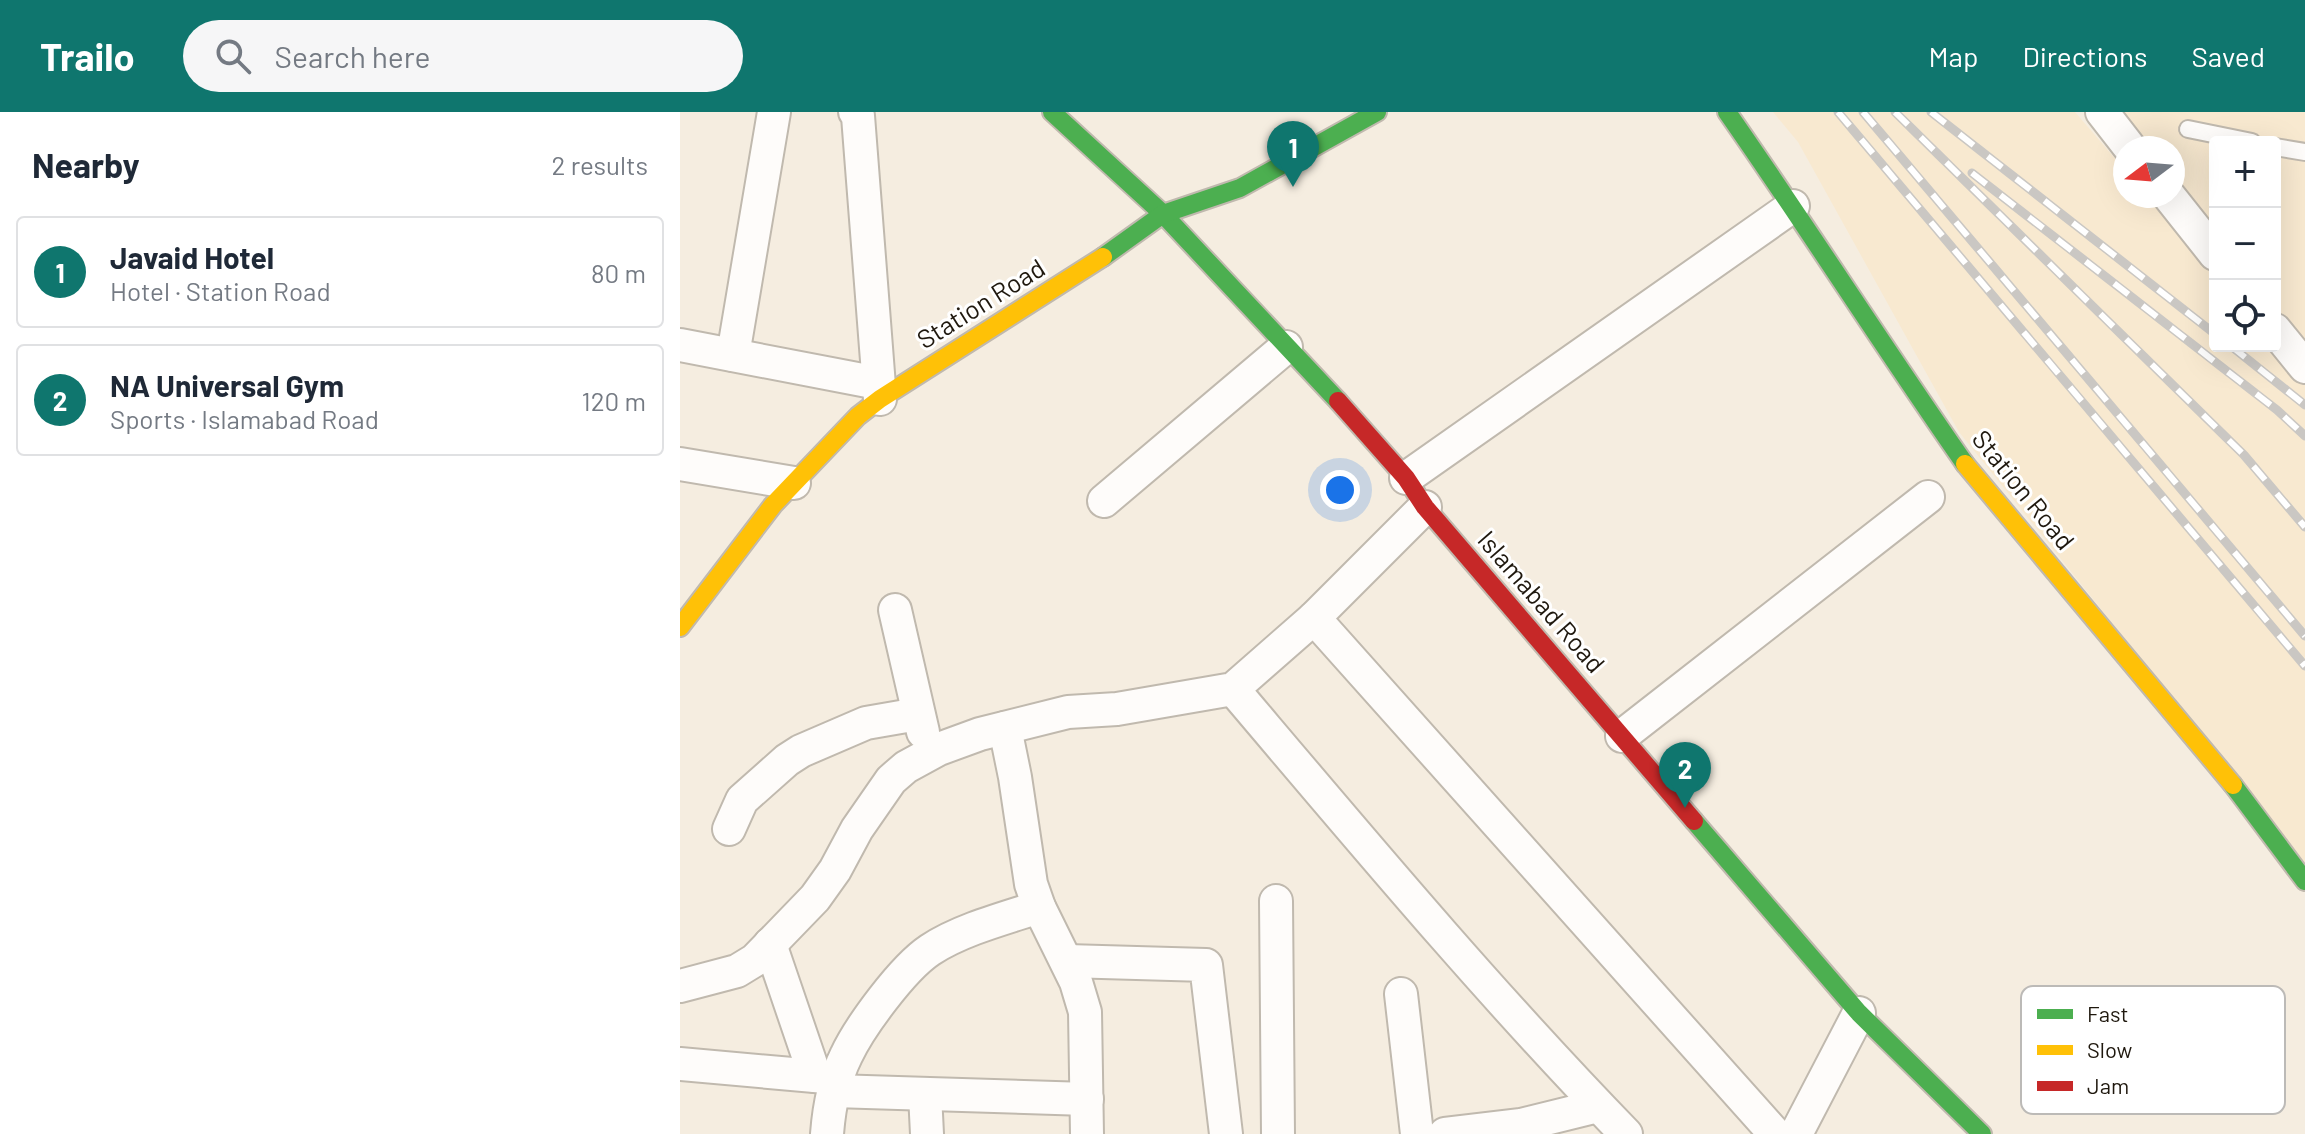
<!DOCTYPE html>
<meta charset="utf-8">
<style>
:root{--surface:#fff;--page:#f6f6f7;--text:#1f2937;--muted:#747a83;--line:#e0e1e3;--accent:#0f766e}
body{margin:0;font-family:Barlow,sans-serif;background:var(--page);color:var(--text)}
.controls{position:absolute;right:24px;top:24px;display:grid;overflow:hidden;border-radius:8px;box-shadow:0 8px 32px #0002}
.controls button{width:72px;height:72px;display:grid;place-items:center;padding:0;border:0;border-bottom:2px solid var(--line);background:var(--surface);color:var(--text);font:40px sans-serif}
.compass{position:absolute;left:1433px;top:24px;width:72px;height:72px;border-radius:50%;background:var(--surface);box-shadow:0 8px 32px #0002;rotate:254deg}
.you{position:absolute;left:660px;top:378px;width:28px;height:28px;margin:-20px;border:6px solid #fff;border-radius:50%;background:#1a73e8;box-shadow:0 0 0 12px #1a73e833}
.badge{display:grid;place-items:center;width:52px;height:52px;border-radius:50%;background:var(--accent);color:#fff;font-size:26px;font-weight:700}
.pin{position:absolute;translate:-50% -66px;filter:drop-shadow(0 2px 4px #0008)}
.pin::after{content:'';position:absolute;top:42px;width:28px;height:24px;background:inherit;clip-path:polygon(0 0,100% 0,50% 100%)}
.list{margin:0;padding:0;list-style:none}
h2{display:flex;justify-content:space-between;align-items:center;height:104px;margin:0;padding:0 32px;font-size:34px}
h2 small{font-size:26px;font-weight:400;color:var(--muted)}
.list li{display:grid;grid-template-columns:52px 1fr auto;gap:24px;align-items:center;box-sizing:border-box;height:112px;margin:0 16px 16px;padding:0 16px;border:2px solid var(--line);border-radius:8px}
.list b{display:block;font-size:30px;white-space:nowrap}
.list p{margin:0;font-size:26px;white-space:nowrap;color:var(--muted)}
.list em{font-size:26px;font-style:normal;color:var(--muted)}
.icon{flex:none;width:44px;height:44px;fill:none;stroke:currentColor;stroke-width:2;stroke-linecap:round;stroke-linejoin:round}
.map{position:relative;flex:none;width:1625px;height:1022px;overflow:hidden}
header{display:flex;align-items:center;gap:48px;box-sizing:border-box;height:112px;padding:0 40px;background:var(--accent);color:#fff}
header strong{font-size:38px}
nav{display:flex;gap:44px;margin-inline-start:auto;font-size:28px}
.search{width:560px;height:72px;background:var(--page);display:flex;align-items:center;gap:20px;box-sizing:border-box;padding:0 28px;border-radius:44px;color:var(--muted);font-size:30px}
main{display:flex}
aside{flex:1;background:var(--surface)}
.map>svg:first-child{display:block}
</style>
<header>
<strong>Trailo</strong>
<div class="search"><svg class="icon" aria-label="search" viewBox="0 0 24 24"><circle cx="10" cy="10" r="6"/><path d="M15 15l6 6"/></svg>Search here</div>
<nav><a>Map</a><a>Directions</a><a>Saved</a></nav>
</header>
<main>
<aside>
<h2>Nearby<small>2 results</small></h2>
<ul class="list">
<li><span class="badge">1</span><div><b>Javaid Hotel</b><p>Hotel · Station Road</p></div><em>80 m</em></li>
<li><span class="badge">2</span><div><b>NA Universal Gym</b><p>Sports · Islamabad Road</p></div><em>120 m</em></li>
</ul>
</aside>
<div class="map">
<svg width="1625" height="1022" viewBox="0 0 1625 1022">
<rect width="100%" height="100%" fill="#f5ede0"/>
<!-- built -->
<g fill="#f8e9d0">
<polygon points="1093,0 1395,0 1445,58 1445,84 1467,84 1535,163 1535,234 1595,234 1625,268 1625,751 1279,320 1118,30"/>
<polygon points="1422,0 1625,0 1625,255 1595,218 1595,30 1535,30 1535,142 1493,84 1493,36 1450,36"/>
</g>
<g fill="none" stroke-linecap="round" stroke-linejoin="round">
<!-- lane casing -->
<g stroke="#c0b9ae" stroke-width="20">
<g id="lane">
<polyline points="1508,17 1572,30"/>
<polyline points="1595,35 1625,40"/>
</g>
</g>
<!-- street casing -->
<g stroke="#c0b9ae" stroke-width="36">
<g id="street">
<polyline points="175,0 178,4 200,287"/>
<polyline points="1422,0 1450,36"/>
<polyline points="1489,84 1535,142"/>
<polyline points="1595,218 1625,255"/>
<polyline points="0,233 198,271"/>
<polyline points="53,243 94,0"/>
<polyline points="0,352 114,371"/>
<polyline points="726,366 1113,94"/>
<polyline points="424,389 606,235"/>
<polyline points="215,498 243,620"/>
<polyline points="634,506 1095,1022"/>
<path d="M 553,577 C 681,728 808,880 946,1022"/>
<polyline points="325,616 335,665 351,772 359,795 396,870 405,900 407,1022"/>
<polyline points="942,624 1248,385"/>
<polyline points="49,717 62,688 107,648 121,639 186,611 238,602"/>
<polyline points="596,789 598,1022"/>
<polyline points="90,832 135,964"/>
<polyline points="387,849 526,853 546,1022"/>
<polyline points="0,874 57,859 75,848 135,786 155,758 177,717 211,668 226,655 259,637 300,622 388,600 437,597 553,577 634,506 745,395"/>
<polyline points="721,882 737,1022"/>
<polyline points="0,952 157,966"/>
<polyline points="154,979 407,987"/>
<polyline points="245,982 247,1022"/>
<path d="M 147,1022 C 149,996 154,968 166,944 C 180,914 223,856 250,838 C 280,818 325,806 359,795"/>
<polyline points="765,1022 841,1013 918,994"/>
<polyline points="1116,1022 1179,901"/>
</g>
</g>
<!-- fast casing -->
<g stroke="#c0b9ae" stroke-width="22">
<g id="fast">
<polyline points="372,0 483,102 658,289"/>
<path d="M 1047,0 C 1128,116 1204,236 1285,352"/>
<polyline points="423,145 483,102 560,76 697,0"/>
<polyline points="1553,673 1625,769"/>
<polyline points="1014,709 1179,901 1302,1022"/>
</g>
</g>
<!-- slow casing -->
<g stroke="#c0b9ae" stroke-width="22">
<g id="slow">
<polyline points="1285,352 1553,673"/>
<polyline points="0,515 93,393 178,304 200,287 423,145"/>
</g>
</g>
<!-- jam casing -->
<g stroke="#c0b9ae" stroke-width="22">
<polyline id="jam" points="658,289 726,366 745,395 1014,709"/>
</g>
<!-- lane -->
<use href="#lane" stroke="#fefcfa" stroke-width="16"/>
<!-- street -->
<use href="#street" stroke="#fefcfa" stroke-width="32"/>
<!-- fast -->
<use href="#fast" stroke="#4caf50" stroke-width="18"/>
<!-- slow -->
<use href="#slow" stroke="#ffc107" stroke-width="18"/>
<!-- jam -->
<use href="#jam" stroke="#c62828" stroke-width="18"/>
<!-- rail casing -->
<g stroke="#cac7c3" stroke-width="9">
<g id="rail">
<polyline points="1158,0 1625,554"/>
<polyline points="1183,0 1625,524"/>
<polyline points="1215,0 1564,343 1625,415"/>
<polyline points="1251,0 1535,222"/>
<polyline points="1292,61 1597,298 1625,324"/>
<polyline points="1551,234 1625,293"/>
</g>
</g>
<!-- rail -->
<use href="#rail" stroke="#fff" stroke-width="6" stroke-dasharray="18" stroke-linecap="butt"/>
</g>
<g text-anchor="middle" stroke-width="6" stroke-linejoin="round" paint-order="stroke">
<!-- street labels -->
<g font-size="26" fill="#1f180e" stroke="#fff">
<text transform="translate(301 192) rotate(-32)" y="9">Station Road</text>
<text transform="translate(1343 378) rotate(51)" y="9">Station Road</text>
<text transform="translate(861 490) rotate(49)" y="9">Islamabad Road</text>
</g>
</g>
<!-- legend -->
<rect x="1341" y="874" width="264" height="128" rx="12" fill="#fff" stroke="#bcbab7" stroke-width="2"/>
<rect x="1357" y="897" width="36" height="10" fill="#4caf50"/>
<rect x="1357" y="933" width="36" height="10" fill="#ffc107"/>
<rect x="1357" y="969" width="36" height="10" fill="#c62828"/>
<g font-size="22" fill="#1f180e">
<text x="1407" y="910">Fast</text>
<text x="1407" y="946">Slow</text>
<text x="1407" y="982">Jam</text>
</g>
</svg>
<div class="controls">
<button>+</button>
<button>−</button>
<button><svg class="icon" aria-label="locate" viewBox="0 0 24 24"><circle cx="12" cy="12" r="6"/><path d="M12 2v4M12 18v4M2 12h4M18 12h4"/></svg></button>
</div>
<svg class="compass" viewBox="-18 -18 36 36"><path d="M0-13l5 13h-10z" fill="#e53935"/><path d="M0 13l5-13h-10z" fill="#747a83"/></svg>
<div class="you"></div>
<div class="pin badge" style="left:613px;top:75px">1</div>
<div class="pin badge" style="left:1005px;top:696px">2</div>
</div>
</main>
